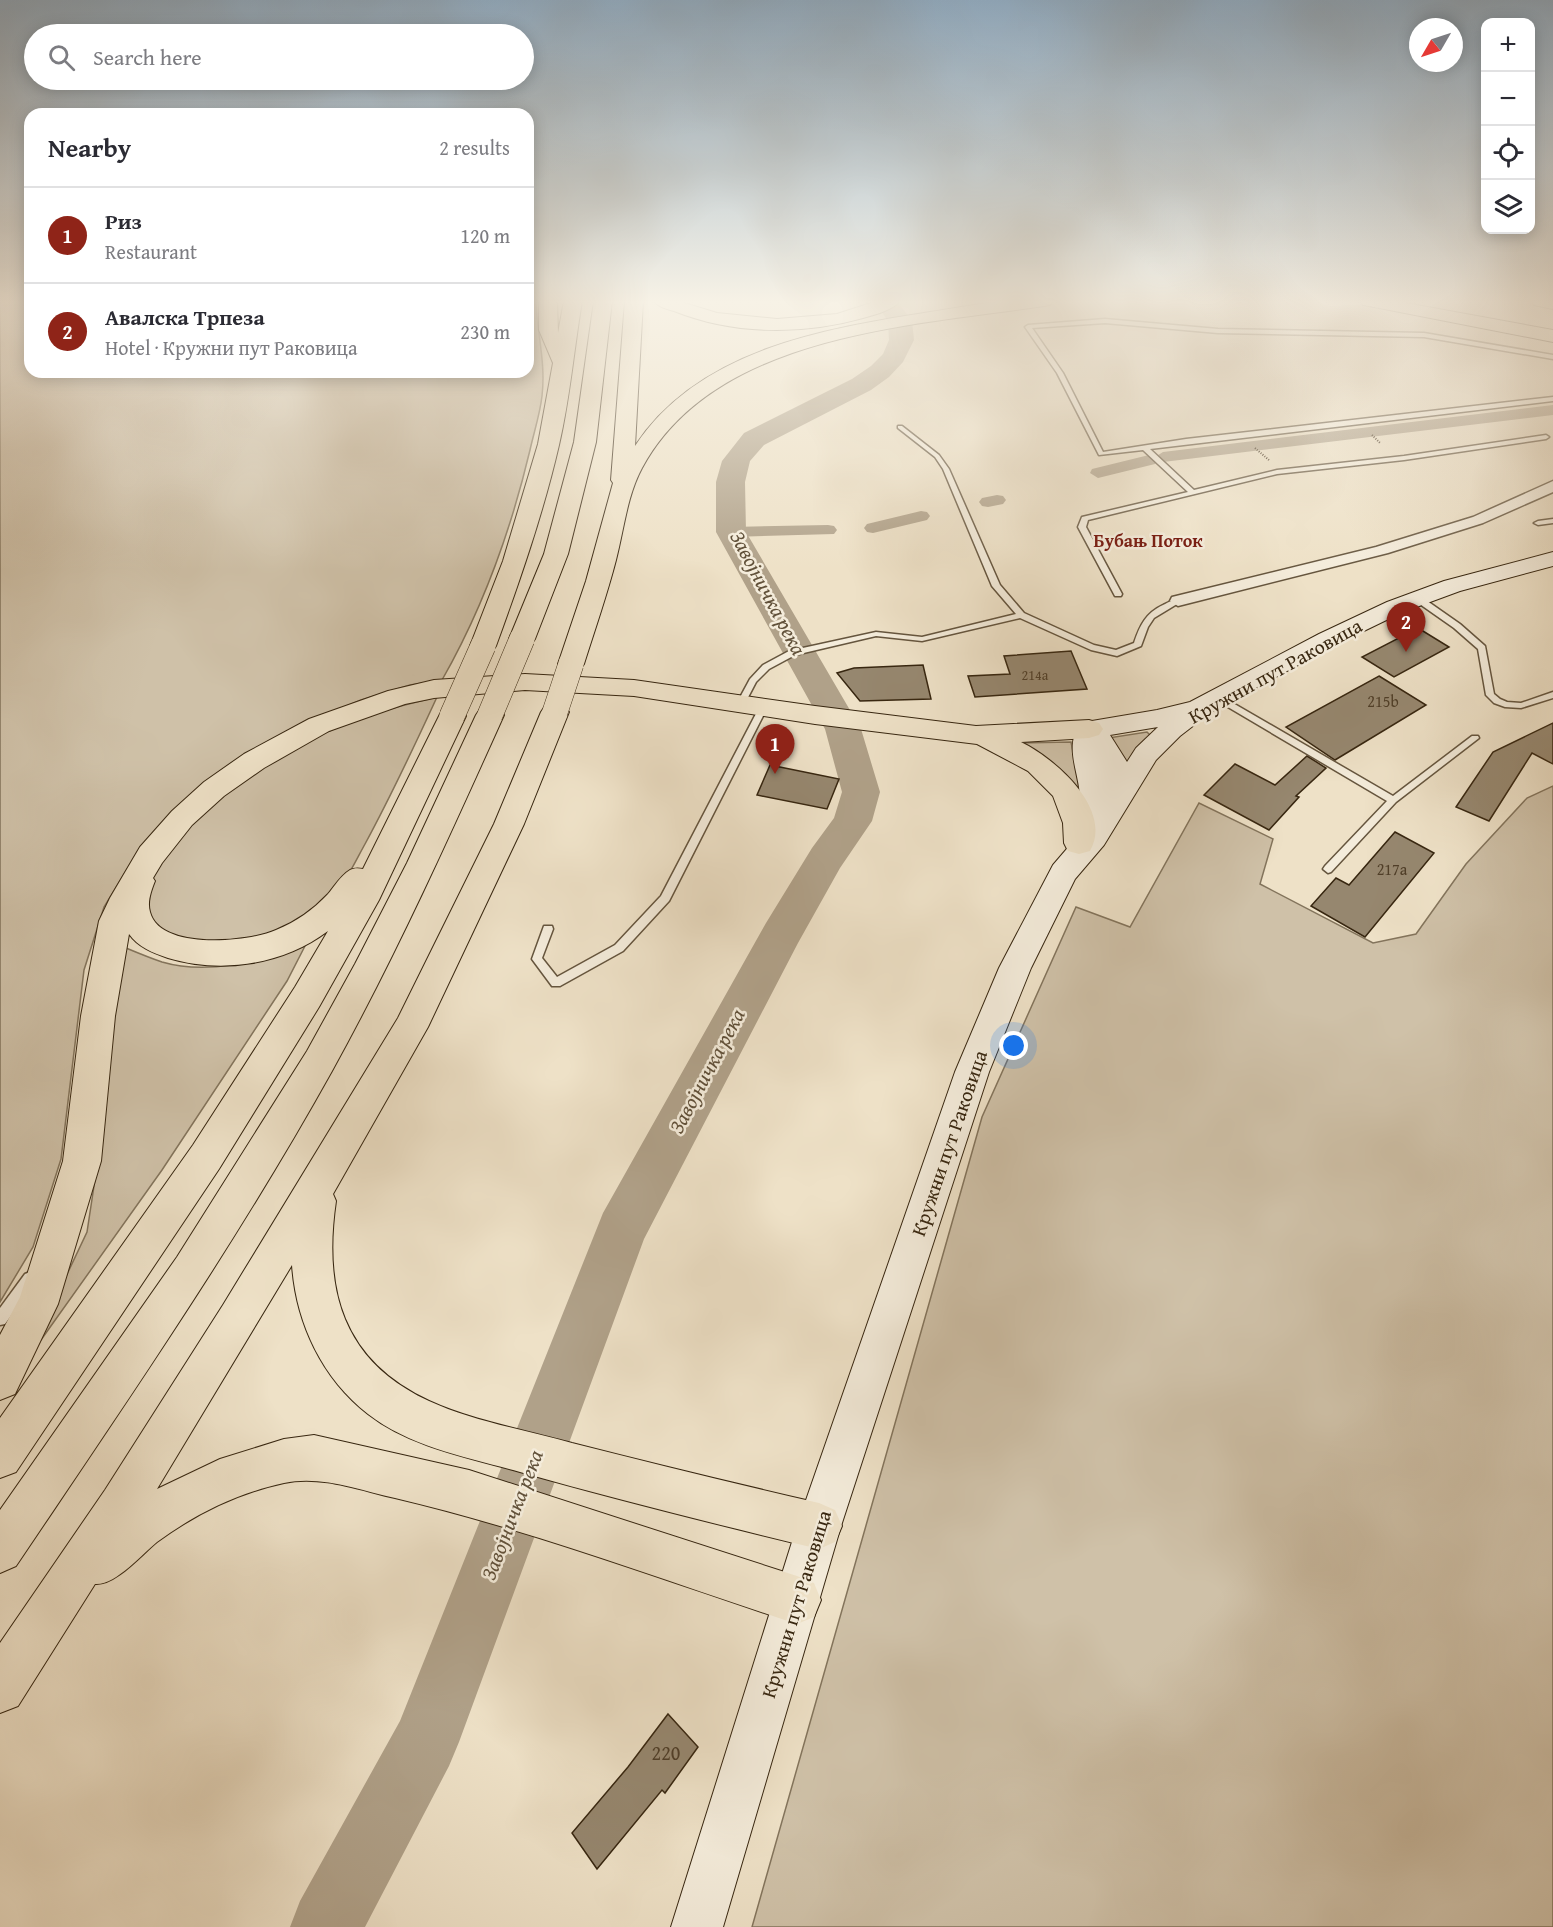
<!DOCTYPE html>
<meta charset="utf-8">
<style>
:root{--surface:#fff;--page:#f7f7f7;--text:#2b2b33;--muted:#7c7c81;--line:#e1e1e2;--accent:#8f2418}
body{margin:0;font-family:"Gentium Book Plus",serif;background:var(--page);color:var(--text)}
.controls{position:absolute;right:18px;top:18px;display:grid;overflow:hidden;border-radius:12px;box-shadow:0 3px 15px #0003}
.controls button{width:54px;height:54px;display:grid;place-items:center;padding:0;border:0;border-bottom:2px solid var(--line);background:var(--surface);color:var(--text);font:30px sans-serif}
.compass{position:absolute;left:1409px;top:18px;width:54px;height:54px;border-radius:50%;background:var(--surface);box-shadow:0 3px 15px #0003;rotate:231deg}
.you{position:absolute;left:1014px;top:1046px;width:21px;height:21px;margin:-15px;border:4px solid #fff;border-radius:50%;background:#1a73e8;box-shadow:0 0 0 9px #1a73e833}
.badge{display:grid;place-items:center;width:39px;height:39px;border-radius:50%;background:var(--accent);color:#fff;font-size:20px;font-weight:700}
.pin{position:absolute;translate:-50% -50px;filter:drop-shadow(0 2px 3px #0008)}
.pin::after{content:'';position:absolute;top:32px;width:21px;height:18px;background:inherit;clip-path:polygon(0 0,100% 0,50% 100%)}
.list{margin:0;padding:0;list-style:none}
h2{display:flex;justify-content:space-between;align-items:center;height:78px;margin:0;padding:0 24px;font-size:26px}
h2 small{font-size:20px;font-weight:400;color:var(--muted)}
.list li{display:grid;grid-template-columns:39px 1fr auto;gap:18px;align-items:center;box-sizing:border-box;height:96px;padding:0 24px;border-top:2px solid var(--line)}
.list b{display:block;font-size:22px;white-space:nowrap}
.list p{margin:0;font-size:20px;white-space:nowrap;color:var(--muted)}
.list em{font-size:20px;font-style:normal;color:var(--muted)}
.icon{flex:none;width:33px;height:33px;fill:none;stroke:currentColor;stroke-width:2;stroke-linecap:round;stroke-linejoin:round}
.map{position:relative;flex:none;width:1553px;height:1927px;overflow:hidden}
.search{position:absolute;background:var(--surface);box-shadow:0 3px 15px #0003;left:24px;top:24px;width:510px;height:66px;display:flex;align-items:center;gap:15px;box-sizing:border-box;padding:0 21px;border-radius:33px;color:var(--muted);font-size:22px}
.panel{position:absolute;background:var(--surface);box-shadow:0 3px 15px #0003;left:24px;top:108px;width:510px;height:270px;border-radius:18px}
.map>svg:first-child{display:block}
</style>
<div class="map">
<svg width="1553" height="1927" viewBox="0 0 1553 1927">
<rect width="100%" height="100%" fill="#eee1c7"/>
<filter id="stains"><feTurbulence type="fractalNoise" baseFrequency=".00333" numOctaves="4"/><feColorMatrix values="0 0 0 0 .2 0 0 0 0 .09 0 0 0 0 .02 0 0 0 .5 -.17"/></filter>
<radialGradient id="worn" r=".72"><stop offset=".6" stop-color="#630" stop-opacity="0"/><stop offset="1" stop-color="#630" stop-opacity=".3"/></radialGradient>
<!-- green -->
<g fill="#cfc1a8" stroke="#83745c" stroke-width="1.5">
<path d="M 0,301 L 30,301 L 30,372 L 528,372 L 528,301 L 536,301 C 537,333 546,363 542,396 C 540,414 534,432 530,450 C 511,530 483,608 442,680 L 410,685 L 361,700 L 318,718 L 140,848 L 104,907 L 84,970 L 61,1159 L 33,1247 L 0,1302 Z"/>
<path d="M 437,697 C 414,747 391,796 365,844 C 355,862 344,886 329,901 C 322,908 284,929 274,932 C 246,942 167,951 150,918 C 147,913 147,902 146,896 C 145,881 157,867 165,855 C 209,790 294,742 367,716 C 390,708 414,703 437,697 Z"/>
<polygon points="1147,732 1150,735 1124,768 1108,738"/>
<polygon points="1071,742 1083,800 1018,743"/>
<polygon points="1553,786 1553,1927 752,1927 982,1117 1076,907 1130,927 1199,803 1273,839 1260,884 1373,943 1416,934 1466,864 1527,798"/>
<path d="M 305,946 L 287,981 L 162,1170 L 26,1361 L 87,1232 L 101,1140 L 117,952 L 126,948 C 138,953 150,958 162,962 C 210,976 259,960 305,946 Z"/>
</g>
<g fill="none" stroke-linecap="round" stroke-linejoin="round">
<!-- canal -->
<g fill="#b0a189" fill-rule="evenodd">
<polygon points="1553,405 1553,415 1163,462 1157,460 1155,464 1098,478 1090,473 1092,469 1149,455 1155,457 1163,452"/>
<polygon points="997,495 1003,496 1006,500 1003,504 988,507 982,506 979,502 982,498"/>
<polygon points="921,511 927,512 930,516 927,520 873,533 867,532 864,528 867,524"/>
<polygon points="828,525 834,526 837,530 834,534 731,537 725,536 722,532 725,528 731,527"/>
</g>
<!-- river -->
<polygon fill="#b0a189" fill-rule="evenodd" points="874,301 897,301 912,321 914,340 903,362 889,377 871,390 764,445 750,461 745,482 746,532 861,729 880,792 872,821 840,868 798,943 644,1239 459,1742 449,1766 365,1927 290,1927 300,1901 400,1721 603,1213 766,923 812,848 834,818 842,792 825,729 716,532 716,482 722,461 744,433 852,379 871,366 883,354 889,340 888,321"/>
</g>
<!-- building -->
<g fill="#96876f" stroke="#372610" stroke-width="1.5">
<polygon points="1418,628 1449,647 1394,677 1362,657"/>
<polygon points="1071,651 1087,689 975,697 968,676 1010,674 1004,656"/>
<polygon points="923,665 931,699 860,701 837,673 854,668"/>
<polygon points="1379,676 1426,705 1335,760 1286,727"/>
<polygon points="1553,723 1553,764 1532,753 1489,821 1456,807 1493,752"/>
<polygon points="1307,756 1326,768 1296,796 1299,797 1269,830 1204,795 1235,764 1275,785"/>
<polygon points="770,765 839,779 827,809 757,795"/>
<polygon points="1395,832 1434,853 1365,937 1311,906 1336,878 1349,885"/>
<polygon points="668,1714 698,1747 665,1793 662,1790 597,1869 572,1833 628,1767"/>
</g>
<g fill="none" stroke-linecap="round" stroke-linejoin="round">
<!-- lane casing -->
<g stroke="#65553e" stroke-width="3">
<g id="lane">
<polygon points="1105,319 1218,329 1424,333 1553,355 1553,359 1424,337 1218,333 1105,323 1032,328 1063,373 1103,452 1186,439 1553,397 1553,401 1150,449 1194,490 1277,470 1404,456 1546,435 1549,437 1546,439 1404,460 1277,474 1088,520 1086,527 1122,594 1121,596 1115,596 1078,527 1082,517 1188,492 1143,450 1099,455 1057,373 1025,327 1028,325"/>
<path d="M 898,426 L 902,426 L 939,455 L 949,469 L 1000,585 L 1024,613 L 1094,645 L 1116,650 L 1134,643 C 1140,625 1146,613 1163,605 C 1169,602 1174,599 1181,599 L 1182,601 L 1154,618 L 1148,627 L 1141,646 L 1117,656 L 1091,650 L 1020,618 L 922,641 L 876,636 L 795,655 L 769,669 L 756,682 L 744,705 L 738,705 L 737,703 L 750,679 L 763,665 L 789,651 L 876,632 L 922,637 L 1016,614 L 992,586 L 943,469 L 935,457 L 898,428 Z"/>
<polygon points="1553,519 1553,523 1538,525 1534,523 1538,521"/>
<polygon points="1414,596 1420,596 1460,624 1485,646 1494,694 1500,699 1507,702 1521,703 1553,692 1553,698 1521,708 1505,707 1494,703 1486,695 1478,649 1454,628 1414,600"/>
<polygon points="1219,695 1393,796 1472,736 1478,736 1479,738 1396,802 1331,872 1328,873 1323,869 1325,866 1387,801 1216,700 1215,698"/>
<polygon points="763,705 767,708 669,901 623,951 560,986 552,986 532,959 544,926 552,926 553,929 542,958 557,977 615,945 661,896 759,708"/>
<polygon points="30,1272 35,1274 36,1278 35,1282 5,1324 0,1325 0,1308 25,1274"/>
</g>
</g>
<!-- street casing -->
<g stroke="#65553e" stroke-width="3">
<polygon id="street" points="1553,481 1553,492 1483,523 1388,553 1178,606 1170,601 1172,597 1376,547 1473,517"/>
</g>
<!-- secondary casing -->
<g stroke="#372610" stroke-width="2">
<path id="secondary" d="M 1553,552 L 1553,566 L 1460,591 L 1403,612 L 1337,644 L 1211,712 L 1180,736 L 1156,760 L 1104,845 L 1075,879 L 1031,968 L 989,1072 L 841,1526 L 723,1927 L 671,1927 L 797,1526 L 955,1072 L 999,968 L 1053,865 L 1071,844 L 1068,838 C 1074,825 1080,812 1080,797 C 1079,771 1064,748 1080,723 L 1157,710 L 1190,702 L 1319,634 L 1387,602 L 1444,581 ZM 1158,727 L 1136,748 L 1127,762 L 1110,735 Z"/>
</g>
<!-- highway casing -->
<g stroke="#372610" stroke-width="2">
<g id="highway">
<path d="M 539,301 L 557,301 L 558,333 L 564,301 L 582,301 C 574,349 570,398 559,445 C 543,514 520,580 496,646 L 492,652 L 483,654 L 474,652 L 470,646 L 503,561 L 538,444 L 553,363 L 539,330 Z"/>
<polygon points="594,301 612,301 596,442 568,554 535,639 531,645 522,647 513,645 509,639 544,554 574,442"/>
<path d="M 625,301 L 643,301 L 635,446 C 699,349 824,329 930,312 C 970,306 1012,297 1053,301 L 1050,305 L 1044,306 C 911,326 714,334 642,468 C 627,496 624,529 616,560 C 607,595 595,629 584,664 L 580,670 L 571,672 L 562,670 L 558,664 L 586,581 L 613,483 L 611,480 Z"/>
<path d="M 654,301 L 678,301 L 717,313 L 777,319 L 837,314 L 877,301 L 900,301 C 893,310 874,315 863,318 C 802,335 734,335 674,311 C 667,309 658,307 654,301 Z"/>
<polygon points="1360,301 1395,301 1553,330 1553,342 1369,306 1363,305"/>
<polygon points="1531,301 1553,301 1553,309 1534,305"/>
<path d="M 525,674 L 634,680 L 815,706 L 976,726 L 1089,720 L 1099,723 L 1103,729 L 1099,735 L 1089,738 L 1021,742 C 1054,758 1114,809 1090,851 L 1079,854 L 1068,851 L 1064,843 L 1063,823 L 1053,796 L 1028,771 L 977,744 L 815,724 L 634,696 L 525,690 L 434,698 L 405,704 L 329,731 L 264,768 L 224,796 L 192,825 L 162,863 L 153,878 L 155,881 C 151,891 147,902 150,912 C 160,951 249,942 276,930 C 296,922 313,910 328,894 C 334,887 341,875 350,870 C 354,868 358,868 363,869 L 442,710 L 452,707 L 462,710 L 466,716 L 379,900 L 319,1007 L 219,1169 L 16,1472 L 0,1478 L 0,1418 L 193,1145 L 295,987 L 328,931 C 283,965 221,974 168,958 C 153,953 138,947 129,934 L 115,1016 L 101,1161 L 58,1304 L 15,1394 L 0,1400 L 0,1335 L 20,1297 L 63,1161 L 81,1016 L 99,921 L 110,898 L 140,847 L 172,811 L 204,782 L 244,754 L 309,719 L 388,691 L 434,680 Z"/>
<path d="M 555,703 L 565,706 L 569,712 L 524,824 L 428,1027 L 333,1194 L 336,1201 C 323,1289 342,1361 429,1401 C 472,1421 526,1430 572,1443 C 654,1464 737,1484 819,1503 L 835,1510 L 842,1526 L 835,1542 L 819,1549 C 719,1525 619,1500 520,1472 C 470,1458 410,1447 368,1414 C 322,1378 296,1323 292,1265 L 157,1489 L 220,1459 L 284,1439 L 314,1435 L 469,1470 L 797,1576 L 814,1583 L 821,1600 L 814,1617 L 797,1624 C 664,1580 531,1530 395,1498 C 359,1490 321,1475 284,1483 C 238,1493 195,1514 157,1542 C 142,1554 115,1586 95,1584 L 18,1706 L 0,1713 L 0,1643 L 105,1490 L 223,1305 L 398,1018 L 494,824 L 541,712 L 545,706 Z"/>
<path d="M 490,706 L 500,709 L 504,715 C 450,835 396,955 332,1071 C 237,1242 125,1404 16,1566 L 0,1573 L 0,1510 L 177,1257 L 307,1051 L 355,964 L 407,863 L 476,715 L 480,709 Z"/>
</g>
</g>
<!-- path -->
<g stroke="#372610" stroke-width="2" stroke-dasharray="1 1.5" stroke-linecap="butt">
<polyline points="1372,435 1380,443"/>
<polyline points="1255,448 1270,461"/>
</g>
<!-- lane -->
<use href="#lane" fill="#f4ecdb" fill-rule="evenodd"/>
<!-- street -->
<use href="#street" fill="#f4ecdb" fill-rule="evenodd"/>
<!-- secondary -->
<use href="#secondary" fill="#f4ecdb" fill-rule="evenodd"/>
<!-- highway -->
<use href="#highway" fill="#eee1c7" fill-rule="evenodd"/>
<!-- highway-bridge casing -->
<g stroke="#372610" stroke-width="26" stroke-linecap="butt">
<g id="highway-bridge">
<polyline points="555,712 571,664"/>
<polyline points="490,715 522,639"/>
<polyline points="452,716 483,646"/>
</g>
</g>
<!-- highway-bridge -->
<use href="#highway-bridge" stroke="#eee1c7" stroke-width="25"/>
</g>
<!-- sky -->
<linearGradient id="sky" x2="0" y2="1"><stop stop-color="#91acc2"/><stop offset="0.53" stop-color="#f7f2e6"/><stop offset="1" stop-color="#f7f2e6" stop-opacity="0"/></linearGradient>
<rect width="1553" height="570" fill="url(#sky)"/>
<g text-anchor="middle" stroke-width="5" stroke-linejoin="round" paint-order="stroke">
<!-- far-number labels -->
<g font-size="14" fill="#4f3e28">
<text x="1035" y="680">214a</text>
</g>
<!-- number labels -->
<g font-size="16" fill="#4f3e28">
<text x="1383" y="707">215b</text>
<text x="1392" y="875">217a</text>
</g>
<!-- far-neighbourhood labels -->
<g font-size="18" font-weight="bold" fill="#7a1f14" stroke="#f4ecdb">
<text x="1148" y="547">Бубањ Поток</text>
</g>
<!-- street labels -->
<g font-size="20" fill="#372610" stroke="#f4ecdb">
<text transform="translate(1275 671) rotate(-29)" y="7">Кружни пут Раковица</text>
<text transform="translate(949 1143) rotate(-71)" y="7">Кружни пут Раковица</text>
<text transform="translate(796 1604) rotate(-73)" y="7">Кружни пут Раковица</text>
</g>
<!-- near-number labels -->
<g font-size="20" fill="#4f3e28">
<text x="666" y="1760">220</text>
</g>
<!-- water labels -->
<g font-size="21" font-style="italic" fill="#61513a" stroke="#f4ecdb">
<text transform="translate(768 593) rotate(62)" y="7">Завојничка река</text>
<text transform="translate(707 1071) rotate(-62)" y="7">Завојничка река</text>
<text transform="translate(512 1515) rotate(-69)" y="7">Завојничка река</text>
</g>
</g>
<rect width="100%" height="100%" filter="url(#stains)"/>
<rect width="100%" height="100%" fill="url(#worn)"/>
</svg>
<div class="controls">
<button>+</button>
<button>−</button>
<button><svg class="icon" aria-label="locate" viewBox="0 0 24 24"><circle cx="12" cy="12" r="6"/><path d="M12 2v4M12 18v4M2 12h4M18 12h4"/></svg></button>
<button><svg class="icon" aria-label="layers" viewBox="0 0 24 24"><path d="M12 4l9 5-9 5-9-5zM3 14l9 5 9-5"/></svg></button>
</div>
<svg class="compass" viewBox="-18 -18 36 36"><path d="M0-13l5 13h-10z" fill="#e53935"/><path d="M0 13l5-13h-10z" fill="#7c7c81"/></svg>
<div class="you"></div>
<div class="pin badge" style="left:775px;top:774px">1</div>
<div class="pin badge" style="left:1406px;top:652px">2</div>
<div class="search"><svg class="icon" aria-label="search" viewBox="0 0 24 24"><circle cx="10" cy="10" r="6"/><path d="M15 15l6 6"/></svg>Search here</div>
<section class="panel">
<h2>Nearby<small>2 results</small></h2>
<ul class="list">
<li><span class="badge">1</span><div><b>Риз</b><p>Restaurant</p></div><em>120 m</em></li>
<li><span class="badge">2</span><div><b>Авалска Трпеза</b><p>Hotel · Кружни пут Раковица</p></div><em>230 m</em></li>
</ul>
</section>
</div>
